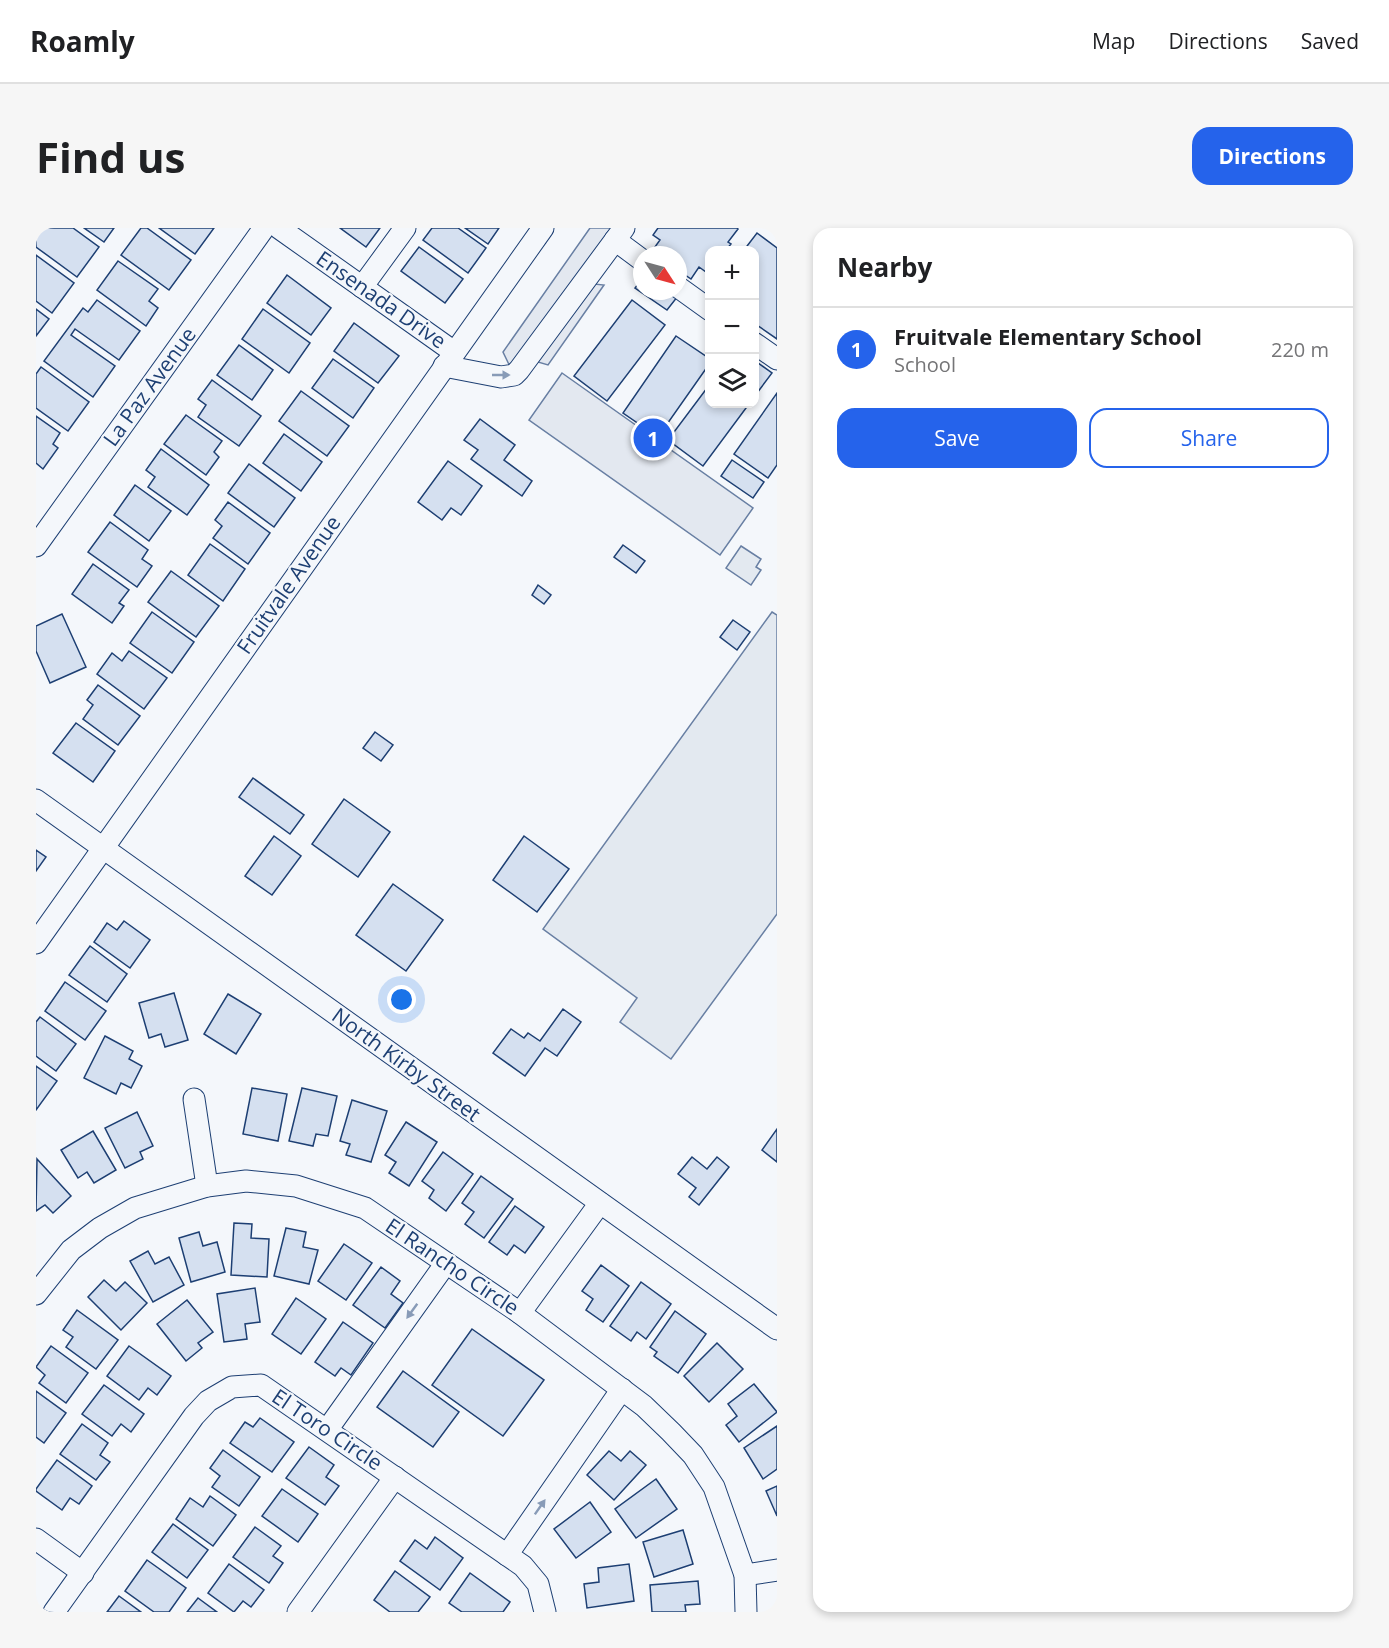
<!DOCTYPE html>
<meta charset="utf-8">
<style>
:root{--surface:#fff;--page:#f6f6f6;--text:#202124;--muted:#757577;--line:#e0e0e0;--accent:#2563eb}
body{margin:0;font-family:"Open Sans",sans-serif;background:var(--page);color:var(--text)}
.controls{position:absolute;right:18px;top:18px;display:grid;overflow:hidden;border-radius:12px;box-shadow:0 3px 9px #0003}
.controls button{width:54px;height:54px;display:grid;place-items:center;padding:0;border:0;border-bottom:2px solid var(--line);background:var(--surface);color:var(--text);font:30px sans-serif}
.compass{position:absolute;left:597px;top:18px;width:54px;height:54px;border-radius:50%;background:var(--surface);box-shadow:0 3px 9px #0003;rotate:126deg}
.you{position:absolute;left:366px;top:772px;width:21px;height:21px;margin:-15px;border:4px solid #fff;border-radius:50%;background:#1a73e8;box-shadow:0 0 0 9px #1a73e833}
.badge{display:grid;place-items:center;width:39px;height:39px;border-radius:50%;background:var(--accent);color:#fff;font-size:20px;font-weight:700}
.pin{position:absolute;translate:-50% -50%;border:3px solid #fff;box-shadow:0 2px 6px #0006}
.list{margin:0;padding:0;list-style:none}
h2{display:flex;justify-content:space-between;align-items:center;height:78px;margin:0;padding:0 24px;font-size:26px}
h2 small{font-size:20px;font-weight:400;color:var(--muted)}
.list li{display:grid;grid-template-columns:39px 1fr auto;gap:18px;align-items:center;box-sizing:border-box;height:84px;padding:0 24px;border-top:2px solid var(--line)}
.list b{display:block;font-size:22px;white-space:nowrap}
.list p{margin:0;font-size:20px;white-space:nowrap;color:var(--muted)}
.list em{font-size:20px;font-style:normal;color:var(--muted)}
.actions{display:flex;gap:12px;padding:18px 24px}
.actions a{flex:1;padding:14px 0;border:2px solid var(--accent);border-radius:18px;text-align:center;font-size:21px;color:var(--accent)}
.actions .main{background:var(--accent);color:#fff}
.icon{flex:none;width:33px;height:33px;fill:none;stroke:currentColor;stroke-width:2;stroke-linecap:round;stroke-linejoin:round}
.map{position:relative;flex:none;width:741px;height:1384px;overflow:hidden;border-radius:18px}
header{display:flex;align-items:center;gap:36px;box-sizing:border-box;height:84px;padding:0 30px;background:var(--surface);border-bottom:2px solid var(--line)}
header strong{font-size:28px}
nav{display:flex;gap:33px;margin-inline-start:auto;font-size:21px}
.intro{display:flex;align-items:center;justify-content:space-between;box-sizing:border-box;height:144px;padding:0 36px}
h1{margin:0;font-size:42px}
.button{padding:15px 27px;border-radius:18px;background:var(--accent);color:#fff;font-size:21px;font-weight:700}
main{display:flex;gap:36px;padding:0 36px}
aside{flex:1;background:var(--surface);border-radius:18px;box-shadow:0 3px 9px #0003}
.map>svg:first-child{display:block}
</style>
<header>
<strong>Roamly</strong>
<nav><a>Map</a><a>Directions</a><a>Saved</a></nav>
</header>
<div class="intro"><h1>Find us</h1><a class="button">Directions</a></div>
<main>
<div class="map">
<svg width="741" height="1384" viewBox="0 0 741 1384">
<rect width="100%" height="100%" fill="#f4f7fb"/>
<!-- green -->
<g fill="#e3e9f0" stroke="#687fa3" stroke-width="1.5">
<polygon points="705,318 725,331 720,339 725,342 715,357 690,340"/>
<polygon points="736,384 741,387 741,686 635,831 584,794 601,770 507,701"/>
</g>
<!-- parking -->
<g fill="#e3e8f0" stroke="#687fa3" stroke-width="1.5">
<polygon points="554,0 588,0 548,55 568,57 512,137 492,131 478,147 467,124"/>
<polygon points="526,145 717,280 684,327 493,192"/>
</g>
<!-- building -->
<g fill="#d5e0f0" stroke="#1d3f73" stroke-width="1.5">
<polygon points="4,0 37,0 63,19 41,49 0,19 0,6"/>
<polygon points="48,0 78,0 68,14"/>
<polygon points="105,0 111,0 155,32 133,62 85,27"/>
<polygon points="123,0 178,0 159,26"/>
<polygon points="304,0 344,0 330,19"/>
<polygon points="396,0 422,0 450,20 432,45 387,12"/>
<polygon points="429,0 463,0 452,16"/>
<polygon points="622,0 701,0 702,1 692,14 695,16 690,22 674,22 674,39 670,44 663,39 655,51 642,42 642,27 621,27 616,23 624,12 617,7"/>
<polygon points="721,5 741,20 741,111 718,95 718,22 708,22"/>
<polygon points="383,19 427,51 409,75 365,43"/>
<polygon points="0,27 38,55 16,85 0,73"/>
<polygon points="82,33 122,61 113,73 122,80 110,98 61,62"/>
<polygon points="251,47 295,80 275,107 231,75"/>
<polygon points="606,51 606,63 635,63 642,68 631,82 599,60"/>
<polygon points="61,72 104,103 83,132 39,101 35,107 79,138 57,169 8,133 47,80 52,84"/>
<polygon points="596,72 629,97 571,173 538,148"/>
<polygon points="0,81 13,91 0,108"/>
<polygon points="227,81 274,115 253,145 206,111"/>
<polygon points="318,95 363,128 342,155 298,123"/>
<polygon points="640,108 674,131 674,135 622,209 587,185"/>
<polygon points="203,117 237,142 216,172 181,147"/>
<polygon points="297,131 338,160 317,190 276,160"/>
<polygon points="718,132 736,145 718,169"/>
<polygon points="5,139 53,174 32,203 0,180 0,146"/>
<polygon points="176,152 225,188 203,218 162,189 170,177 162,171"/>
<polygon points="674,156 674,176 713,176 667,238 632,212"/>
<polygon points="265,163 313,198 291,228 243,193"/>
<polygon points="741,165 741,237 732,250 698,226"/>
<polygon points="150,187 186,213 178,224 183,229 170,247 128,216"/>
<polygon points="0,188 24,205 17,216 22,220 7,241 0,235"/>
<polygon points="444,191 479,217 468,232 496,253 486,268 435,231 442,222 428,212"/>
<polygon points="248,206 286,234 265,263 227,235"/>
<polygon points="125,221 173,257 151,287 112,259 119,249 110,242"/>
<polygon points="696,232 728,254 717,270 685,248"/>
<polygon points="412,233 446,258 425,287 415,280 406,292 382,274"/>
<polygon points="213,236 259,270 238,299 192,265"/>
<polygon points="99,257 135,283 113,313 78,287"/>
<polygon points="192,274 234,305 212,336 177,310 186,298 179,292"/>
<polygon points="74,294 112,322 106,331 116,338 101,359 52,324"/>
<polygon points="174,316 209,341 187,373 152,347"/>
<polygon points="587,317 609,333 600,345 578,329"/>
<polygon points="57,336 93,362 83,375 88,378 76,395 36,366"/>
<polygon points="135,343 183,378 160,409 112,374"/>
<polygon points="502,357 515,367 508,376 496,367"/>
<polygon points="116,384 158,414 136,445 94,415"/>
<polygon points="26,386 50,439 14,455 0,423 0,398"/>
<polygon points="697,392 714,404 701,422 684,409"/>
<polygon points="93,423 131,450 108,481 61,446 76,425 86,433"/>
<polygon points="62,457 104,488 82,517 47,491 57,477 51,472"/>
<polygon points="40,495 79,523 57,554 17,525"/>
<polygon points="339,504 357,517 345,533 327,520"/>
<polygon points="217,550 268,587 254,606 203,569"/>
<polygon points="308,571 354,604 322,649 276,616"/>
<polygon points="238,608 265,628 236,667 209,648"/>
<polygon points="488,608 533,641 501,684 457,652"/>
<polygon points="0,622 10,629 0,643"/>
<polygon points="357,656 407,692 370,743 320,707"/>
<polygon points="88,693 114,712 94,740 58,714 71,695 81,702"/>
<polygon points="54,718 91,746 71,774 33,747"/>
<polygon points="29,754 70,783 49,812 9,783"/>
<polygon points="138,765 152,812 129,819 125,806 113,810 103,775"/>
<polygon points="192,766 225,786 200,826 168,806"/>
<polygon points="527,781 545,794 521,828 509,820 489,848 457,825 475,801 488,810 492,805 504,813"/>
<polygon points="4,789 40,816 20,843 0,828 0,794"/>
<polygon points="69,808 97,823 93,831 106,838 95,860 85,855 80,866 48,850"/>
<polygon points="0,838 21,853 0,882"/>
<polygon points="216,860 251,866 242,913 207,906"/>
<polygon points="266,860 301,868 292,908 280,906 277,918 253,913"/>
<polygon points="316,872 351,883 335,934 310,927 314,916 304,913"/>
<polygon points="101,884 117,918 104,924 107,931 89,940 69,900"/>
<polygon points="370,894 401,914 373,958 353,945 360,934 349,927"/>
<polygon points="741,901 741,934 726,922"/>
<polygon points="57,903 80,942 58,955 51,944 42,950 25,922"/>
<polygon points="407,924 437,946 410,983 393,970 398,962 386,953"/>
<polygon points="656,929 671,941 681,929 693,939 663,977 653,969 660,960 642,946"/>
<polygon points="1,931 35,968 17,985 9,977 0,983"/>
<polygon points="445,948 477,971 448,1010 429,996 438,984 426,975"/>
<polygon points="479,978 508,999 489,1025 478,1017 471,1027 453,1014"/>
<polygon points="198,995 216,996 215,1010 233,1011 231,1049 195,1047"/>
<polygon points="250,1000 270,1004 267,1019 282,1022 273,1056 238,1048"/>
<polygon points="163,1004 167,1018 181,1014 189,1044 155,1054 143,1010"/>
<polygon points="308,1016 336,1035 310,1072 282,1053"/>
<polygon points="112,1023 119,1036 133,1029 148,1057 117,1074 94,1033"/>
<polygon points="565,1037 593,1058 567,1094 550,1082 557,1071 546,1063"/>
<polygon points="345,1039 364,1053 355,1066 367,1075 349,1100 317,1077"/>
<polygon points="68,1052 80,1063 89,1054 111,1075 85,1102 52,1069"/>
<polygon points="605,1054 635,1076 610,1111 601,1104 595,1113 574,1098"/>
<polygon points="219,1060 224,1094 209,1096 211,1111 188,1114 181,1066"/>
<polygon points="260,1070 290,1091 265,1126 236,1106"/>
<polygon points="151,1072 177,1104 162,1115 166,1120 150,1133 121,1096"/>
<polygon points="41,1082 82,1112 60,1141 30,1119 37,1109 27,1102"/>
<polygon points="639,1083 670,1106 642,1145 618,1128 621,1124 614,1119"/>
<polygon points="307,1094 337,1115 315,1147 305,1140 299,1148 279,1134"/>
<polygon points="436,1101 508,1152 467,1208 396,1157"/>
<polygon points="681,1115 707,1141 673,1174 648,1148"/>
<polygon points="15,1118 52,1145 30,1175 3,1155 9,1147 0,1139"/>
<polygon points="93,1118 135,1148 121,1167 112,1160 103,1172 71,1148"/>
<polygon points="367,1143 423,1184 397,1219 341,1179"/>
<polygon points="718,1156 741,1184 703,1214 690,1197 701,1188 692,1176"/>
<polygon points="68,1157 108,1186 95,1204 85,1196 76,1208 46,1186"/>
<polygon points="0,1163 30,1185 8,1215 0,1209"/>
<polygon points="224,1190 258,1214 236,1244 194,1215 209,1194 217,1199"/>
<polygon points="46,1196 72,1215 64,1227 74,1234 60,1252 24,1226"/>
<polygon points="741,1198 741,1241 727,1251 708,1220"/>
<polygon points="273,1219 298,1237 290,1249 303,1258 289,1277 250,1250"/>
<polygon points="187,1222 224,1249 203,1278 176,1259 184,1248 174,1240"/>
<polygon points="573,1223 585,1233 594,1223 610,1237 578,1272 551,1247"/>
<polygon points="21,1232 56,1258 43,1276 34,1270 26,1282 0,1263 0,1261"/>
<polygon points="620,1251 641,1281 600,1310 579,1281"/>
<polygon points="741,1258 741,1288 730,1263"/>
<polygon points="246,1261 282,1286 262,1314 226,1288"/>
<polygon points="174,1268 200,1287 177,1318 140,1291 154,1270 167,1279"/>
<polygon points="554,1274 575,1304 540,1330 518,1301"/>
<polygon points="137,1296 172,1322 151,1350 116,1324"/>
<polygon points="219,1299 245,1318 237,1328 247,1335 233,1355 197,1329"/>
<polygon points="647,1302 657,1336 618,1349 607,1314"/>
<polygon points="399,1309 427,1330 404,1362 364,1333 379,1312 391,1321"/>
<polygon points="111,1332 150,1360 133,1384 118,1384 89,1363"/>
<polygon points="193,1336 228,1362 215,1379 207,1373 198,1384 172,1365"/>
<polygon points="593,1336 598,1373 551,1380 548,1356 563,1354 562,1340"/>
<polygon points="359,1343 394,1369 382,1384 354,1384 338,1372"/>
<polygon points="434,1345 474,1374 467,1384 426,1384 413,1375"/>
<polygon points="662,1353 664,1376 649,1377 650,1384 616,1384 614,1357"/>
<polygon points="83,1368 105,1384 71,1384"/>
<polygon points="162,1370 181,1384 151,1384"/>
</g>
<g fill="none" stroke-linecap="round" stroke-linejoin="round">
<!-- minor casing -->
<g stroke="#1d3f73" stroke-width="23">
<g id="minor">
<polyline points="243,0 418,124"/>
<polyline points="579,12 606,32"/>
<polyline points="326,59 369,0"/>
<polyline points="642,59 674,82"/>
<polyline points="718,115 741,131"/>
<polyline points="408,138 465,149 478,147 483,142 588,0"/>
<polyline points="0,318 228,0"/>
<polyline points="0,572 741,1101"/>
<polyline points="0,715 507,0"/>
<polyline points="158,871 171,958"/>
<polyline points="0,1066 35,1022 64,1000 99,980 171,958 210,953 260,958 329,980 484,1085 608,1178 635,1204 657,1227 678,1259 709,1347 710,1384"/>
<polyline points="484,1085 564,975"/>
<polyline points="291,1202 410,1035"/>
<polyline points="0,1311 47,1345"/>
<polyline points="471,1327 586,1161"/>
<polyline points="709,1347 741,1342"/>
<polyline points="18,1384 158,1188 172,1173 196,1159 225,1157 487,1338 502,1356 509,1384"/>
<polyline points="262,1384 359,1249"/>
</g>
</g>
<!-- minor -->
<use href="#minor" stroke="#f4f7fb" stroke-width="21"/>
</g>
<!-- one-way arrows -->
<defs><path id="oneway-solid" d="M-6-.8H1V-3.2L6.5 0L1 3.2V.8H-6Z" transform="scale(1.5)"/></defs>
<g fill="#889bb7">
<use href="#oneway-solid" transform="translate(465 147)"/>
<use href="#oneway-solid" transform="translate(376 1083) rotate(126)"/>
<use href="#oneway-solid" transform="translate(504 1279) rotate(-55)"/>
</g>
<g text-anchor="middle" stroke-width="4.5" stroke-linejoin="round" paint-order="stroke">
<!-- street labels -->
<g font-size="21" fill="#1d3f73" stroke="#f4f7fb">
<text transform="translate(345 72) rotate(35)" y="7">Ensenada Drive</text>
<text transform="translate(114 159) rotate(-54)" y="7">La Paz Avenue</text>
<text transform="translate(253 357) rotate(-55)" y="7">Fruitvale Avenue</text>
<text transform="translate(370 837) rotate(36)" y="7">North Kirby Street</text>
<text transform="translate(416 1039) rotate(34)" y="7">El Rancho Circle</text>
<text transform="translate(291 1202) rotate(34)" y="7">El Toro Circle</text>
</g>
</g>
</svg>
<div class="controls">
<button>+</button>
<button>−</button>
<button><svg class="icon" aria-label="layers" viewBox="0 0 24 24"><path d="M12 4l9 5-9 5-9-5zM3 14l9 5 9-5"/></svg></button>
</div>
<svg class="compass" viewBox="-18 -18 36 36"><path d="M0-13l5 13h-10z" fill="#e53935"/><path d="M0 13l5-13h-10z" fill="#757577"/></svg>
<div class="you"></div>
<div class="pin badge" style="left:617px;top:210px">1</div>
</div>
<aside>
<h2>Nearby<small></small></h2>
<ul class="list">
<li><span class="badge">1</span><div><b>Fruitvale Elementary School</b><p>School</p></div><em>220 m</em></li>
</ul>
<div class="actions"><a class="main">Save</a><a>Share</a></div>
</aside>
</main>
